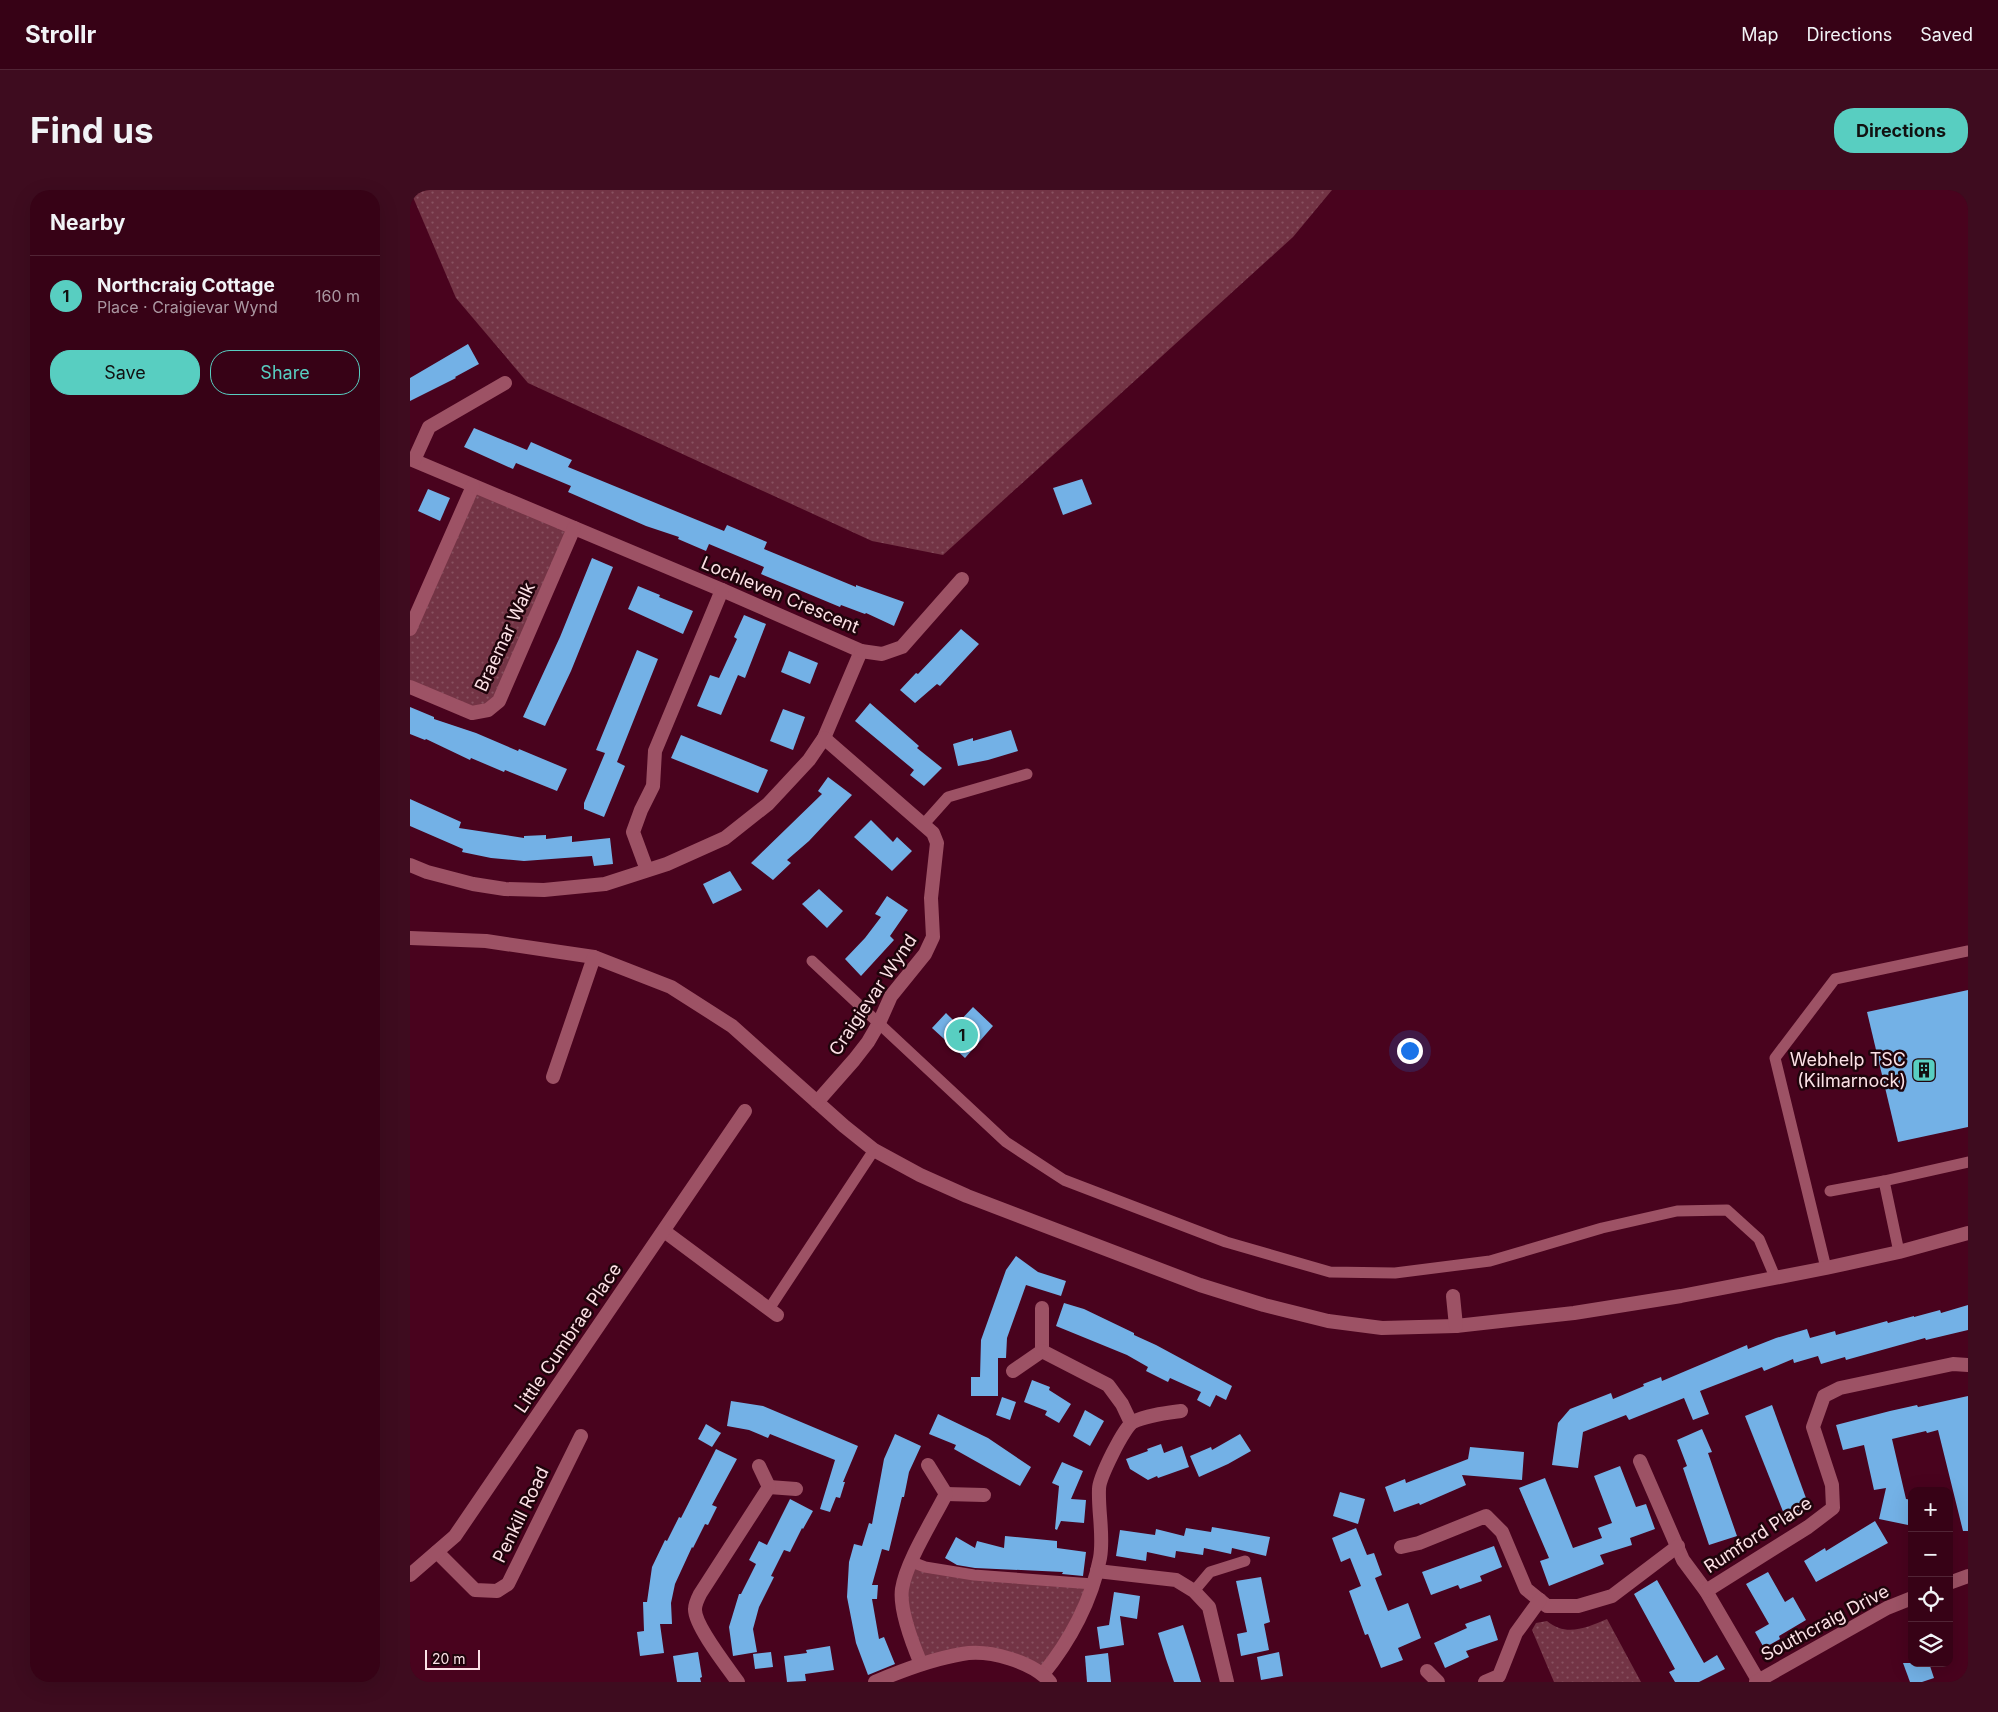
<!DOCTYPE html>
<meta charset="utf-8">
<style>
:root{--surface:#370216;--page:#3e0c1f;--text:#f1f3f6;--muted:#aa97a1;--line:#512435;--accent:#58cec1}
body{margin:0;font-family:Inter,sans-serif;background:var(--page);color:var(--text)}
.controls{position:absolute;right:15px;bottom:15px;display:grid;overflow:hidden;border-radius:10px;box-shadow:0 5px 20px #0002}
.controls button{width:45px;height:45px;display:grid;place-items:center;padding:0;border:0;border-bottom:1px solid var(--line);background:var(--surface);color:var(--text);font:25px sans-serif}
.scale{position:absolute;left:15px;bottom:12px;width:55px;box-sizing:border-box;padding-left:5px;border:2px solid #fce1e6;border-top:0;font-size:14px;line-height:18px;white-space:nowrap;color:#fce1e6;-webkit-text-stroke:4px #1f040b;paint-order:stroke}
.you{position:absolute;left:999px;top:860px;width:18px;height:18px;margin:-12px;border:4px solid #fff;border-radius:50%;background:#1a73e8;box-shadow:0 0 0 8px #1a73e833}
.badge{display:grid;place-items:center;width:32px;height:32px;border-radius:50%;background:var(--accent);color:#111;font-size:16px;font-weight:700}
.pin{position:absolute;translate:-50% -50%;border:2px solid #fff;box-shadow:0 1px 5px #0006}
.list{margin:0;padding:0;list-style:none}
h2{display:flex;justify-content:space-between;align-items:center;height:65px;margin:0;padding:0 20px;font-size:21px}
h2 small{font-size:16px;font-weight:400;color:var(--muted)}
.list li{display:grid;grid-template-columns:32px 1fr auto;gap:15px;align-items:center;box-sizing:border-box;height:80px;padding:0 20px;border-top:1px solid var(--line)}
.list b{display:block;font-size:19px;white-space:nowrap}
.list p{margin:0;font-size:16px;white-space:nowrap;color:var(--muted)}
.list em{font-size:16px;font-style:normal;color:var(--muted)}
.actions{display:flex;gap:10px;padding:15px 20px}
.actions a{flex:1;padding:11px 0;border:1px solid var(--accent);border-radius:20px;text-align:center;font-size:18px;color:var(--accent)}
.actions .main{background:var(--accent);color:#111}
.icon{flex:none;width:28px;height:28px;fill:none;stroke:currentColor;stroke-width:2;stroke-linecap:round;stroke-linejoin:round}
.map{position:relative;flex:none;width:1558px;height:1492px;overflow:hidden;border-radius:20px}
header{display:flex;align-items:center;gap:30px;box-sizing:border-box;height:70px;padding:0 25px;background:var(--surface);border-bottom:1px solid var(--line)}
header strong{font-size:24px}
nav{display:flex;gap:28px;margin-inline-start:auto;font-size:18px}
.intro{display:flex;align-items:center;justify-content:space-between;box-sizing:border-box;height:120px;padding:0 30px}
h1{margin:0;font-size:35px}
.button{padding:12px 22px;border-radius:20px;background:var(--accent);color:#111;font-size:18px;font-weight:700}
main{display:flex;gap:30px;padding:0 30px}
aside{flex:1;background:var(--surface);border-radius:20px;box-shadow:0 5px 20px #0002}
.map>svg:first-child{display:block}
</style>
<header>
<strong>Strollr</strong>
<nav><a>Map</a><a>Directions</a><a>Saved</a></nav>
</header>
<div class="intro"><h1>Find us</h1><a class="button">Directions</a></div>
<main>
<aside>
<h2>Nearby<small></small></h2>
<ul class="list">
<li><span class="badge">1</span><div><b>Northcraig Cottage</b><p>Place · Craigievar Wynd</p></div><em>160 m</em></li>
</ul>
<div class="actions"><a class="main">Save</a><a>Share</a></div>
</aside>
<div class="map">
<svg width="1558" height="1492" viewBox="0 0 1558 1492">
<defs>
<pattern id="grass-dots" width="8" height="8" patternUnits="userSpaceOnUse" patternTransform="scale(1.25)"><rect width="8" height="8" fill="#733445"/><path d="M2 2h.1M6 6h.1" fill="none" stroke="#885160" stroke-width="1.8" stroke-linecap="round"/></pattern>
</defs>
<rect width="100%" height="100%" fill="#49031e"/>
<!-- grass -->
<g fill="url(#grass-dots)">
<polygon points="0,0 922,0 883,47 533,365 462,351 118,193 46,108"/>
<polygon points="64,299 164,338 89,511 62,523 0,497 0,440"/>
<polygon points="503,1375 680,1396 670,1422 632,1481 605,1467 513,1471 496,1418 499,1383"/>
<path d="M 1197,1429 L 1231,1492 L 1144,1492 L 1122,1440 L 1126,1433 L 1137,1431 C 1156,1447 1176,1438 1197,1429 Z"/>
</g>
<!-- building -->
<g fill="#73b1e6">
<polygon points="58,154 69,174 45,187 46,188 0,211 0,188"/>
<polygon points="64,238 117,260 121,252 162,270 158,277 314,341 317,335 357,352 354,359 446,397 446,395 494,412 484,436 456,423 455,424 431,415 430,417 351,384 354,377 299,354 296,361 268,349 269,347 236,336 158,302 161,296 106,273 103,279 54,257"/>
<polygon points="672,289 682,314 653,325 643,298"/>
<polygon points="18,299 40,308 30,331 8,321"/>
<polygon points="182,368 203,377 161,481 135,536 113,527 150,447"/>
<polygon points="228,396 250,405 249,407 283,421 273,444 218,419"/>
<polygon points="334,425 356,434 335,488 328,485 311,525 287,516 300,485 309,488 327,449 324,447"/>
<polygon points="551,439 569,454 530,496 527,494 505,513 490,500 506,483 508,484"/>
<polygon points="227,460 248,469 207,572 215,576 194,627 174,619 174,613 195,563 186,560"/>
<polygon points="379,461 408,473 400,494 371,482"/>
<polygon points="460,513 509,556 507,558 532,578 514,596 500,585 504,580 445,531"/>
<polygon points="0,517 24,527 24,529 66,543 108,561 109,559 157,579 147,601 95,580 94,582 61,568 60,570 16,549 15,550 0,544"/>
<polygon points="373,519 395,527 383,560 360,551"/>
<polygon points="601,540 608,561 578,570 548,576 543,554 563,548 563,551"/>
<polygon points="271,545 358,580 348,603 261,568"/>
<polygon points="418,587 442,605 399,651 377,670 381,673 363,690 341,673 412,604 408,601"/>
<polygon points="0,609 51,632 49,638 114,648 114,646 136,645 136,649 162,646 162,652 200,648 203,674 184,676 182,666 114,671 81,668 52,662 53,659 0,636"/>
<polygon points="461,630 483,652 487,647 502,661 482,681 444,647"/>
<polygon points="320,681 332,700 303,714 293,694"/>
<polygon points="409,699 433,721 417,738 392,714"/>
<polygon points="477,706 498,720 480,746 484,750 451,786 435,769 455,748 471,727 465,724"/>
<polygon points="1558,800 1558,937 1488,952 1457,822"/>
<polygon points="563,817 583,836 555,868 522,838 536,823 547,834"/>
<polygon points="606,1066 628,1082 656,1091 651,1106 616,1095 597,1148 596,1168 588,1168 588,1206 561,1206 561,1187 570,1187 571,1150 596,1080"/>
<polygon points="654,1113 674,1119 724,1143 724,1145 746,1155 822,1196 816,1210 806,1205 800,1217 787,1210 791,1202 760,1188 758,1192 736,1181 738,1177 717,1165 646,1136"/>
<polygon points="1558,1115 1558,1140 1516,1150 1515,1148 1436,1170 1435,1167 1411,1174 1408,1166 1384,1173 1383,1169 1354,1181 1352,1177 1290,1201 1299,1224 1283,1230 1274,1208 1219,1230 1216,1225 1173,1242 1168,1278 1142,1275 1148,1233 1160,1219 1201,1203 1203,1209 1234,1196 1233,1194 1251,1187 1252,1191 1337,1155 1338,1159 1366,1148 1397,1139 1400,1148 1425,1141 1426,1145 1477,1131 1478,1133 1504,1126 1504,1127 1530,1120 1531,1123"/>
<polygon points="622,1190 640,1197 639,1200 661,1214 649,1233 635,1225 637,1221 614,1212"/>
<polygon points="1558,1206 1558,1341 1553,1341 1528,1240 1517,1243 1516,1241 1482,1249 1496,1309 1502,1310 1502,1318 1498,1335 1469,1329 1476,1298 1464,1300 1454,1255 1433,1260 1426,1235 1480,1221 1507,1215 1508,1217"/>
<polygon points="592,1207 606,1212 600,1230 586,1225"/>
<polygon points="321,1211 353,1216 448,1256 433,1292 435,1292 430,1308 426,1307 420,1322 410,1319 425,1270 360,1244 358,1248 339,1240 317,1236"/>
<polygon points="1362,1215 1400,1319 1376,1329 1335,1226"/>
<polygon points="675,1220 694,1231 680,1256 663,1246"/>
<polygon points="528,1224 578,1248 621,1277 610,1296 544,1259 546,1255 519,1244"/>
<polygon points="296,1234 311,1243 302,1257 288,1249"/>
<polygon points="1292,1239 1302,1262 1298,1263 1327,1346 1299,1355 1273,1278 1277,1276 1267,1250"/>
<polygon points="485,1244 511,1256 499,1282 494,1307 492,1307 479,1361 472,1359 462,1395 468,1395 467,1409 462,1409 469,1449 474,1447 485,1474 458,1485 446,1453 437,1407 439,1372 444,1354 452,1356 459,1333 462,1334 474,1269"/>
<polygon points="830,1244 841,1261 818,1274 789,1287 780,1266 801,1257 802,1260"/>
<polygon points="751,1254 754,1263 772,1256 779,1277 748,1288 747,1286 738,1290 720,1279 716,1269 738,1261 737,1259"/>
<polygon points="1060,1257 1114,1262 1112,1290 1052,1285 1056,1295 1010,1315 1009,1313 984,1322 975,1297 995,1289 996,1293 1058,1269"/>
<polygon points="306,1259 327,1269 302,1315 307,1317 298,1335 295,1334 283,1358 282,1357 265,1394 261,1413 262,1434 250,1434 254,1463 230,1466 227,1442 234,1441 233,1412 237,1412 242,1377 255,1350 257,1351 269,1327 271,1328"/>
<polygon points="652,1272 673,1281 661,1309 676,1310 674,1333 651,1331 647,1340 645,1339 649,1296 642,1293"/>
<polygon points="1210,1276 1226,1317 1236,1314 1245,1339 1220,1348 1222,1355 1190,1365 1194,1374 1139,1396 1130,1371 1139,1368 1109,1298 1135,1288 1163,1358 1192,1348 1188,1338 1202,1333 1184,1286"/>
<polygon points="930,1302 955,1309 948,1334 923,1326"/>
<polygon points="380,1309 403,1321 393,1339 392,1338 380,1362 374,1360 361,1386 364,1387 349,1417 343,1439 347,1462 323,1466 319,1437 329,1404 331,1404 346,1374 339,1370 349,1351 357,1355"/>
<polygon points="1465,1331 1478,1353 1406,1392 1394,1371 1415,1358 1416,1361"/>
<polygon points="802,1337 860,1347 856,1366 822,1358 821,1364 794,1358 793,1365 766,1361 765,1368 737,1362 736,1371 706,1366 710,1340 745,1345 746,1339 774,1346 776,1338 801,1342"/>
<polygon points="946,1338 957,1365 964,1363 972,1385 965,1388 978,1421 998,1413 1011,1448 988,1458 993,1470 971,1478 958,1444 955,1445 939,1401 951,1396 940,1368 931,1372 922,1348"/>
<polygon points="595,1346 647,1351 647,1358 676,1362 673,1386 652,1384 653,1382 565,1378 547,1375 535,1368 546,1347 565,1358 567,1351 594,1358"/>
<polygon points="1084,1356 1092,1377 1070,1386 1072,1391 1050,1399 1048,1395 1021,1405 1012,1382"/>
<polygon points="1358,1382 1375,1412 1383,1407 1396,1430 1369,1446 1370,1449 1354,1458 1345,1442 1359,1434 1336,1394"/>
<polygon points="851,1387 860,1432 854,1434 859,1460 831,1466 827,1444 837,1442 826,1391"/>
<polygon points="1247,1390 1294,1473 1307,1465 1315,1479 1289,1492 1265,1492 1259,1482 1265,1479 1224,1404"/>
<polygon points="704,1402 730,1406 727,1429 710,1426 714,1455 690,1459 687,1437 699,1435"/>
<polygon points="1080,1425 1088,1450 1056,1461 1059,1467 1035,1478 1024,1453 1057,1438 1055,1434"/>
<polygon points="773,1435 783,1466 791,1492 764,1492 756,1469 748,1443"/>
<polygon points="420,1456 424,1480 395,1484 396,1491 377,1492 374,1466 397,1463 396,1460"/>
<polygon points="288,1462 292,1487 290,1488 291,1492 267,1492 263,1466"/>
<polygon points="361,1462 363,1477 345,1479 343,1464"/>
<polygon points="869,1462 873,1486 851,1490 847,1467"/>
<polygon points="698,1463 701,1492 677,1492 675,1466"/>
<polygon points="1493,1473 1519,1473 1524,1488 1512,1492 1500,1492"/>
</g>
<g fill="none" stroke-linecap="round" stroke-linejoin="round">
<!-- service -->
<g stroke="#9d5265" stroke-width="11">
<polyline points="513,635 538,607 617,584"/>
<polyline points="402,771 596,952 654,990 816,1052 920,1082 985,1083 1080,1071 1192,1038 1267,1021 1317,1020 1349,1049 1365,1087"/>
<polyline points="1474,991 1558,972"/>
<polyline points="1420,1001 1474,991 1489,1062"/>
<polyline points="1416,1078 1365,868 1425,789 1558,761"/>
<polyline points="359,1119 464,960"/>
<polyline points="502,1372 515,1377 564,1385 683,1394"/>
<polyline points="784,1401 800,1382 835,1371"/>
</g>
<!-- minor -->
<g stroke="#9d5265" stroke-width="14">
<polyline points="0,269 312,400 451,461 414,548 399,570 358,614 315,648 257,674 195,694 134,700 95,699 63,694 17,682 0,675"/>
<polyline points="4,270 19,237 95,193"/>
<polyline points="0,439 63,296"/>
<polyline points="451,461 472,464 492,457 552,389"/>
<polyline points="0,497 62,523 78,520 89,511 164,338"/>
<polyline points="237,680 223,642 231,620 243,596 245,561 312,400"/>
<polyline points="0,748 76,751 184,767 261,797 322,836 434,936 464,960 510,985 557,1006 790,1095 854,1115 918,1131 972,1138 1046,1136 1164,1123 1271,1106 1416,1078 1489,1062 1558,1043"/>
<polyline points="143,887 184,767"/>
<polyline points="407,912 444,870 458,852 469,833 481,806 515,764 523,747 521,708 527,653 523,643 414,548"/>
<polyline points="254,1041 367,1125"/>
<polyline points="1043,1106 1046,1136"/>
<polyline points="632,1118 632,1161"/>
<polyline points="603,1181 632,1161 698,1195 712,1214 721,1233"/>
<polyline points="1230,1271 1273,1370 1296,1401 1348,1490"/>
<polyline points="359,1297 386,1299"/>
<polyline points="536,1304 574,1305"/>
<polyline points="991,1357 1009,1353 1076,1326 1092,1342 1116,1399 1137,1416 1168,1416 1202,1406 1268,1356"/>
<polyline points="27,1362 65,1400 87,1401 98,1394 171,1246"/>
<polyline points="687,1381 766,1390 784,1401 799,1417 817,1492"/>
<polyline points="0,1385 45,1346 335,921"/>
<polyline points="1296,1401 1398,1337 1423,1318 1422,1295 1403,1237 1414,1206 1430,1198 1543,1174 1558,1175"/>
<path d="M 511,1474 C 503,1455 489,1420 492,1399 C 496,1372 523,1330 536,1304 L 518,1275"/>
<polyline points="1017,1481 1028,1492"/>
<path d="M 633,1484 C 660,1451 682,1410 690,1368 C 694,1346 688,1322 689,1299 C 689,1288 714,1237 723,1232 C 737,1225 756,1223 771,1221"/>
<path d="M 328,1492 C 318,1478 284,1435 285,1419 C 285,1414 288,1408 290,1404 L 359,1297 L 349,1276"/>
<path d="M 465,1492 C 493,1480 522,1469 552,1464 C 579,1459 623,1472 640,1492"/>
<polyline points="1075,1492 1089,1486 1106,1443 1130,1410"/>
</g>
<!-- tertiary -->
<g stroke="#9d5265" stroke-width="14">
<polyline points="1539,1393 1558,1386"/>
<polyline points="1346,1492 1477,1418 1502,1408"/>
</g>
</g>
<!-- icons -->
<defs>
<g id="building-square" transform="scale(1.25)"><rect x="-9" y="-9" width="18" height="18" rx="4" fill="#58cec1" stroke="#1f040b"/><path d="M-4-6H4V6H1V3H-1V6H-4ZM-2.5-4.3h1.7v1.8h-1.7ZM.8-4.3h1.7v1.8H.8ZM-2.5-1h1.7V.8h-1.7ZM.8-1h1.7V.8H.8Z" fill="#111"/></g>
</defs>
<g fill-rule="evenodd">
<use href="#building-square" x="1514" y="880"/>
</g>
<g text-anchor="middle" stroke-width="5" stroke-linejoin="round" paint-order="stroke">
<!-- street labels -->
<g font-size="18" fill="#fce1e6" stroke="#1f040b">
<text transform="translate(370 405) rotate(23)" y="6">Lochleven Crescent</text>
<text transform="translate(95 447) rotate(-65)" y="6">Braemar Walk</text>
<text transform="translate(463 805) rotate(-56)" y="6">Craigievar Wynd</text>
<text transform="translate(158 1148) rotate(-56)" y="6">Little Cumbrae Place</text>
<text transform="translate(111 1325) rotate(-64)" y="6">Penkill Road</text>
<text transform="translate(1348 1345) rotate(-33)" y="6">Rumford Place</text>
<text transform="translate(1415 1433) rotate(-28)" y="6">Southcraig Drive</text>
</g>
<!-- poi labels -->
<g font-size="18" fill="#fce1e6" stroke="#1f040b" text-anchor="end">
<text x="1496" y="876">Webhelp TSC<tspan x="1496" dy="21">(Kilmarnock)</tspan></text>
</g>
</g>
</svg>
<div class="controls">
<button>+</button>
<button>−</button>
<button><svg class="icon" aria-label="locate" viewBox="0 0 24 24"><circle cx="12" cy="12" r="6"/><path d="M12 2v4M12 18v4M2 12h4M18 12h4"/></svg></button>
<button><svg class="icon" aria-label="layers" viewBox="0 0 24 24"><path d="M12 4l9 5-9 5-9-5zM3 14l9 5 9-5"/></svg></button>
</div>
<div class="scale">20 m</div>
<div class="you"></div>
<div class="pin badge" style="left:552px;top:845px">1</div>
</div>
</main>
